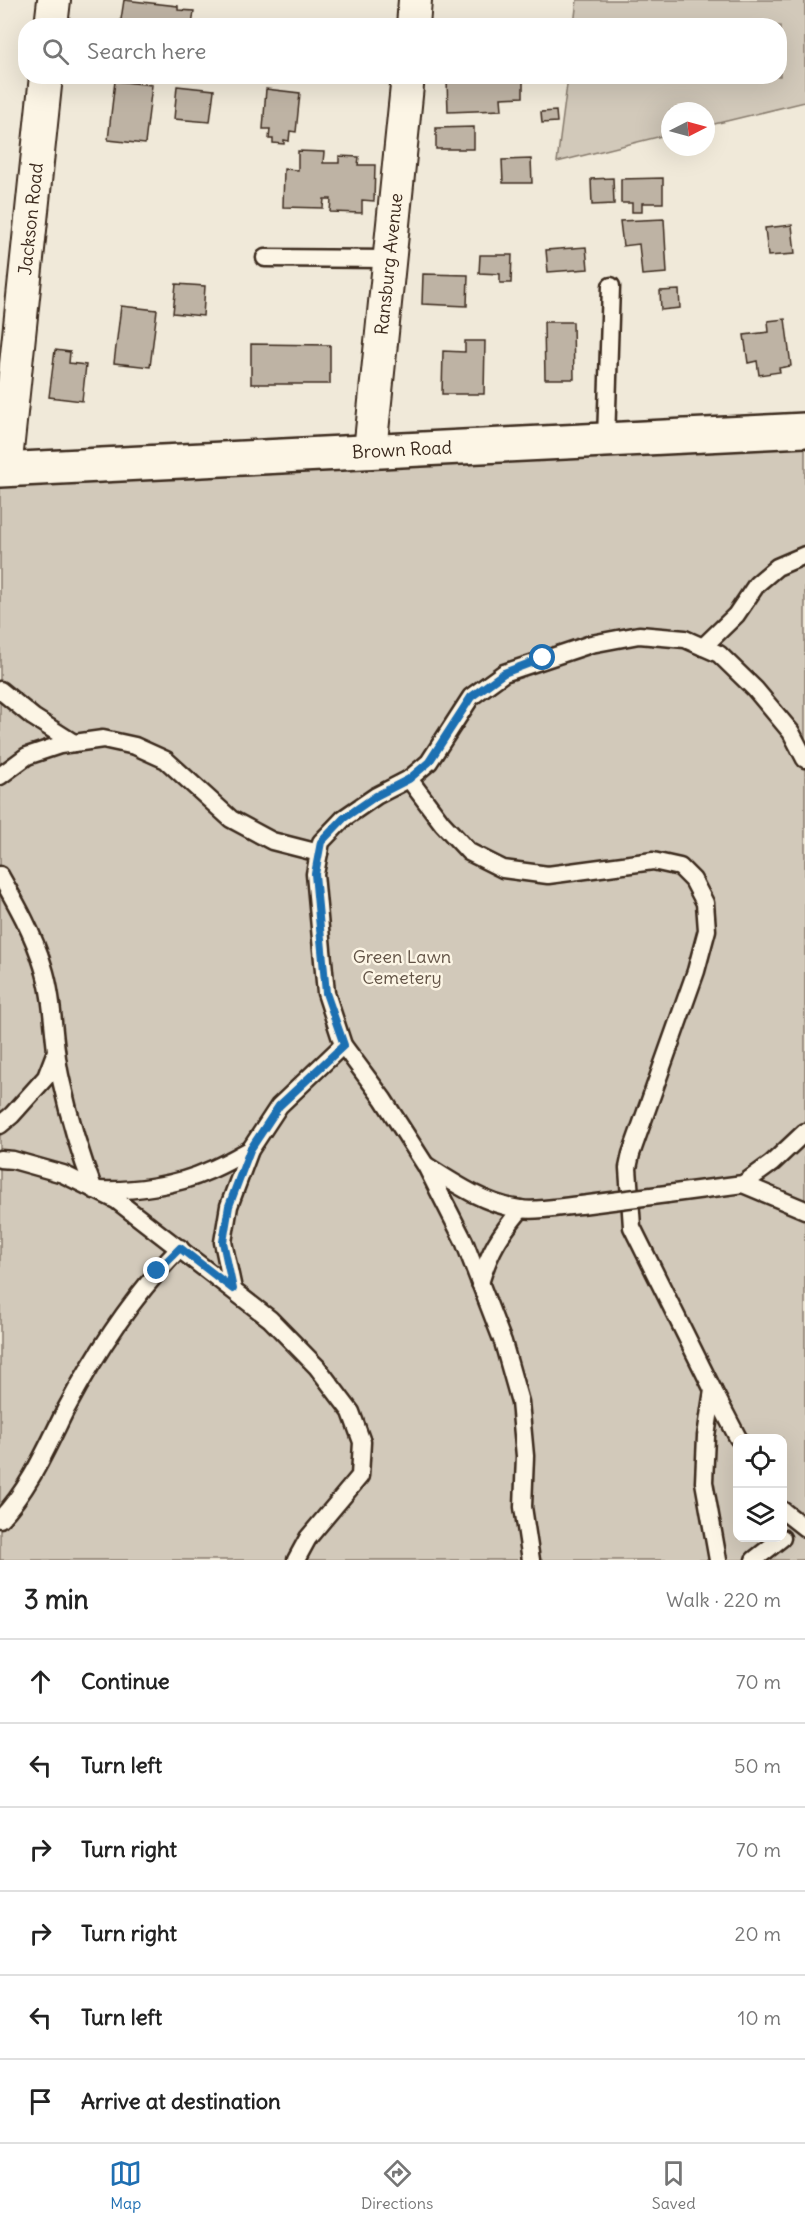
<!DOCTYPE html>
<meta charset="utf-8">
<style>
:root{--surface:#fff;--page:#f6f6f6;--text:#222;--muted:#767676;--line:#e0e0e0;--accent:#1f6fb2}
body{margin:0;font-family:Delius,sans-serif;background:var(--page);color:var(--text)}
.controls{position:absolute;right:18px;bottom:18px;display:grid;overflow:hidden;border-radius:12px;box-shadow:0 6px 24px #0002}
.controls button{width:54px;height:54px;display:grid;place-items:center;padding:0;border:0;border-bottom:2px solid var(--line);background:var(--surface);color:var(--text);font:30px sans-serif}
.compass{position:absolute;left:661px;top:102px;width:54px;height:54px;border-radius:50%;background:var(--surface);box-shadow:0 6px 24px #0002;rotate:84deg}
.stop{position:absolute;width:18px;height:18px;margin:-14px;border:4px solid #1f6fb2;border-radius:50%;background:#fff}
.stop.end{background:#1f6fb2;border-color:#fff;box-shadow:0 2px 6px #0008}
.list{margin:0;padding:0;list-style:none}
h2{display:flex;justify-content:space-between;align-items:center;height:78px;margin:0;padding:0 24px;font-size:26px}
h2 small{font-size:20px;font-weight:400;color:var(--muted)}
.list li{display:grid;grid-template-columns:39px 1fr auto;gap:18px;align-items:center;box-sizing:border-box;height:84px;padding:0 24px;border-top:2px solid var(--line)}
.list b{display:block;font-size:22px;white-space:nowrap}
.list em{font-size:20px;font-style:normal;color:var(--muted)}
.icon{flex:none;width:33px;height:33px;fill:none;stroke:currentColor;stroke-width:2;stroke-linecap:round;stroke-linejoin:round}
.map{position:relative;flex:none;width:805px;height:1560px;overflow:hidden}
.search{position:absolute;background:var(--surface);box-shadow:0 6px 24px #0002;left:18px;right:18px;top:18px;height:66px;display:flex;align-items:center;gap:15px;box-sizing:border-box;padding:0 21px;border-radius:24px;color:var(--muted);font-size:22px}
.sheet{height:582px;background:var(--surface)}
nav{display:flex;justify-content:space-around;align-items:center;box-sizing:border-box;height:84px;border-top:2px solid var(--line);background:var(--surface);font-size:16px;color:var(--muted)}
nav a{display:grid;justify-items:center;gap:3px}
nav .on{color:var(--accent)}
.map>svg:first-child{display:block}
</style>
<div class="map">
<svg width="805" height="1560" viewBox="0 0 805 1560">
<rect width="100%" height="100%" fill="#f0e9d9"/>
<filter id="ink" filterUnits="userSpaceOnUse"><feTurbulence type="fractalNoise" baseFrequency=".0167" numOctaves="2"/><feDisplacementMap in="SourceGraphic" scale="12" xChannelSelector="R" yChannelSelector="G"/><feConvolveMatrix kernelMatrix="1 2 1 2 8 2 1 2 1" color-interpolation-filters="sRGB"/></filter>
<g filter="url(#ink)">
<!-- green -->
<g fill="#d2c9ba" stroke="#867a6c" stroke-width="1.5" fill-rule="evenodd">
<polygon points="577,0 805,0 805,102 706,126 706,111 670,111 670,134 557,162 568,77 780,76 780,26 574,25"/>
<path d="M 805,447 L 805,1560 L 0,1560 L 0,487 ZM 738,1438 L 782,1438 L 782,1538 L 738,1538 Z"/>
</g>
<!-- building -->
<g fill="#beb3a4" stroke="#3b2a1e" stroke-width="1.5">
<polygon points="124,0 178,6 178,10 194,11 192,26 120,26"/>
<polygon points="523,79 523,97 501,98 502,110 448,112 447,80"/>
<polygon points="115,81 152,85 145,144 108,140"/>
<polygon points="177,86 214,90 210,122 174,119"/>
<polygon points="266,89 300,93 296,132 290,131 289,141 284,140 284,144 273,143 273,139 269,139 270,129 263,129"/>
<polygon points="556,111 557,122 542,123 541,112"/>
<polygon points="474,127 474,149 436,149 436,128"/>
<polygon points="298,151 324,152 323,163 339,163 339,156 359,157 358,165 375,165 374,201 362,200 362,213 330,212 331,199 324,199 323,208 283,207 284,169 298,170"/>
<polygon points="531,159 532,183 503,183 502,160"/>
<polygon points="613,178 614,204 592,205 591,179"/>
<polygon points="663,178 663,203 642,203 642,212 632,212 632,203 621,203 621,179"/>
<polygon points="664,219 667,273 642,275 639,244 623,246 620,221"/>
<polygon points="792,225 795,254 768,256 765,228"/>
<polygon points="586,247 588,269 548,272 546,250"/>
<polygon points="480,255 512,255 511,283 500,283 500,274 479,273"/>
<polygon points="423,274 468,275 467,306 422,304"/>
<polygon points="176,284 205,286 203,316 173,313"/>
<polygon points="679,290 680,308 661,310 660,291"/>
<polygon points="121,306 157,310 150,367 114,363"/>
<polygon points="785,319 791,366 779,368 780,372 759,375 757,361 748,363 744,335 769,332 768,321"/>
<polygon points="544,322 573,322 574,379 545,379"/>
<polygon points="465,341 485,341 484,394 442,394 443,351 465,352"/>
<polygon points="251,344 330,345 330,384 251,384"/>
<polygon points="55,350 70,352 69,363 86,365 82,401 49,397"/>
</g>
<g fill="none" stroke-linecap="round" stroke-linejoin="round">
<!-- service casing -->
<g stroke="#3b2a1e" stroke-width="21">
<g id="service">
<polyline points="265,258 389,259"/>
<polyline points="606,440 611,286"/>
<polyline points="703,647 736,615 757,584 777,567 805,555"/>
<polyline points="0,690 33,717 74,743"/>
<polyline points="0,776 27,756 60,745 103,739 135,746 166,760 231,819 272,841 319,853"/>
<polyline points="409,779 442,823 469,852 503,869 548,875 653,861 680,867 693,880 705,903 707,930 696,971 631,1154 628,1168 632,1227 713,1390 706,1436 704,1482 718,1560"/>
<path d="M 0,875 C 17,905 33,933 43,966 C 55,1003 52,1042 61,1080 C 69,1117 80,1154 94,1190"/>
<polyline points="0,1125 12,1115 46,1077 56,1051"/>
<polyline points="0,1159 13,1160 63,1174 116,1200 270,1319 317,1367 351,1412 362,1442 360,1476 308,1538 296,1560"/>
<path d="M 427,1166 C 455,1184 487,1205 520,1209 C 538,1212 563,1206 581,1205"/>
<polyline points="743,1184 805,1210"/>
<path d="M 98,1190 C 131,1192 178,1185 208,1171 C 223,1165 236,1157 250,1150"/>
<polyline points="667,1194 743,1184 772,1163 805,1132"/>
<path d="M 480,1283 C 490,1250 499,1236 521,1209"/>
<polyline points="233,1289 223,1242 229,1206 250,1150 279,1106 343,1045"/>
<polyline points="713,1390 738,1438"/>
<polyline points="782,1510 805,1528"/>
<path d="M 0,1519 C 30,1488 47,1447 66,1409 C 97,1351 133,1295 180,1248"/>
<polyline points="531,1560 523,1507 525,1456 520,1402 503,1342 464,1241 426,1166 383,1099 343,1045 326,993 315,874 321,842 344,818 376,796 409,779 429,762 471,697 504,673 591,644 639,635 685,639 719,654 755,689 791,732 805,759"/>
<polyline points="754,1560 782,1538"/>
</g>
</g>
<!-- minor casing -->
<g stroke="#3b2a1e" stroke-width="36">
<g id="minor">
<polyline points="51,26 54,0"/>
<polyline points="413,26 415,0"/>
<polyline points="370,451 408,76"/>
<polyline points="5,470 46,76"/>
</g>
</g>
<!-- secondary casing -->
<g stroke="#3b2a1e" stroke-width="38">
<polyline id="secondary" points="0,470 805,430"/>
</g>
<!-- service -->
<use href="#service" stroke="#fcf5e5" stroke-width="16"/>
<!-- minor -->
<use href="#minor" stroke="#fcf5e5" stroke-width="32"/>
<!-- secondary -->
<use href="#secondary" stroke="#fcf5e5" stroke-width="33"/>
<!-- service-bridge casing -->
<g stroke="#3b2a1e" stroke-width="21" stroke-linecap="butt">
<polyline id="service-bridge" points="581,1205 667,1194"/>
</g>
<!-- service-bridge -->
<use href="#service-bridge" stroke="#fcf5e5" stroke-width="16"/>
</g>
</g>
<g fill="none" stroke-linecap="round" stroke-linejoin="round" filter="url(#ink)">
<!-- route -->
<polyline stroke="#1f6fb2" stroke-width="8" points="157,1271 180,1248 233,1289 223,1242 229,1206 250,1150 279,1106 344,1045 326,993 315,874 321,842 344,818 376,796 409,779 429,762 471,697 504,673 543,658"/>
</g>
<g text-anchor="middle" stroke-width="5" stroke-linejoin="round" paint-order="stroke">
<!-- street labels -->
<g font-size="18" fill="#3b2a1e" stroke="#fcf5e5">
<text transform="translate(31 219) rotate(-84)" y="6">Jackson Road</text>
<text transform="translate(389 264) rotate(-84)" y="6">Ransburg Avenue</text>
<text transform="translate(402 450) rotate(-3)" y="6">Brown Road</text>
</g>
<!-- park labels -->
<g font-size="18" fill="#615245" stroke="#fcf5e5">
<text x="402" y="963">Green Lawn<tspan x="402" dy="21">Cemetery</tspan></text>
</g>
</g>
</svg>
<div class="controls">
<button><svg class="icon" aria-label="locate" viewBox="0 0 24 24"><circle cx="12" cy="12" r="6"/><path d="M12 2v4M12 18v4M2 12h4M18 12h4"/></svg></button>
<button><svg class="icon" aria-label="layers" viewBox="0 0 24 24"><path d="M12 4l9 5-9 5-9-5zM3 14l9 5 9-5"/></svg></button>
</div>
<svg class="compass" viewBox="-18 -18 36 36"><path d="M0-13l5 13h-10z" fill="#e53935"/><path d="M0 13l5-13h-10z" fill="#767676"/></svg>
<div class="stop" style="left:543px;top:658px"></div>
<div class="stop end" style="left:157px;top:1271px"></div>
<div class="search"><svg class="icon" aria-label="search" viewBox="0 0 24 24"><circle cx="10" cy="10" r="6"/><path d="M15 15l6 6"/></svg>Search here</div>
</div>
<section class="sheet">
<h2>3 min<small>Walk · 220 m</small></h2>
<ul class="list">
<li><svg class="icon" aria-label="ahead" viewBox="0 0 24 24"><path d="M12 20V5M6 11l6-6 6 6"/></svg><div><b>Continue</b></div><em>70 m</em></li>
<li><svg class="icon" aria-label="left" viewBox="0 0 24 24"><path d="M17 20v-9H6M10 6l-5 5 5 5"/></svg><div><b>Turn left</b></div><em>50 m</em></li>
<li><svg class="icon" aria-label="right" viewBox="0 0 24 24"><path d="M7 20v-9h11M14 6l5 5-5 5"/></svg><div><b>Turn right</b></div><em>70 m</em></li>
<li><svg class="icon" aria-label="right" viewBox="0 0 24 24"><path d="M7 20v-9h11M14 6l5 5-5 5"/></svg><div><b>Turn right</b></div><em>20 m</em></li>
<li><svg class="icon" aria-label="left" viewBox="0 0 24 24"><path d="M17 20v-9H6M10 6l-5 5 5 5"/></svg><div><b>Turn left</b></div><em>10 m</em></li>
<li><svg class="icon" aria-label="arrive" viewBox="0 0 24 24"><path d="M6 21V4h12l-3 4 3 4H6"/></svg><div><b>Arrive at destination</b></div></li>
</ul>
</section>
<nav>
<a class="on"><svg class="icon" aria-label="map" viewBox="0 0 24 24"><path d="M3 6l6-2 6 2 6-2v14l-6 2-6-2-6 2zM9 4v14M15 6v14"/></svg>Map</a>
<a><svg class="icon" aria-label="directions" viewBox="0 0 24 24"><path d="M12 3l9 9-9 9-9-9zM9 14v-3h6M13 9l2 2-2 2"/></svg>Directions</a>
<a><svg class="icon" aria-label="saved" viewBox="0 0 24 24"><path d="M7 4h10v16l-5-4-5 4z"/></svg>Saved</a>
</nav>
